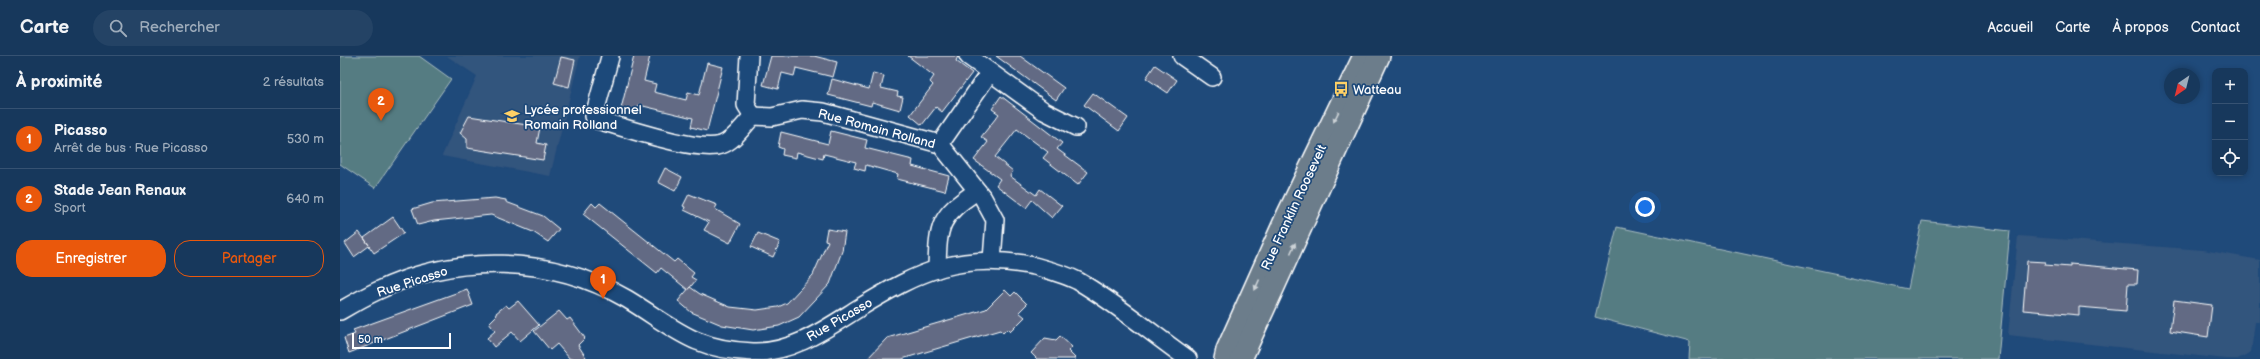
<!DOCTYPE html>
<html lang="fr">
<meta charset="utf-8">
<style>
:root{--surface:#17385c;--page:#244365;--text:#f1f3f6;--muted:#9eacbb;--line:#365272;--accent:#ea580c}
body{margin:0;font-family:"Balsamiq Sans",sans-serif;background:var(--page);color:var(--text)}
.controls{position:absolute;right:12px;top:12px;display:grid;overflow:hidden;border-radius:8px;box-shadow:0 2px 6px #0003}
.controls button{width:36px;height:36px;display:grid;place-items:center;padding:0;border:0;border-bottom:1px solid var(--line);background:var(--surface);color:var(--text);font:20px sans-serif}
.compass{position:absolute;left:1824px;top:12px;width:36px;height:36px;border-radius:50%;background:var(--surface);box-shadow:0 2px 6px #0003;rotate:215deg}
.scale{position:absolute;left:12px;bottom:10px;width:99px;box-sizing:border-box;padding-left:4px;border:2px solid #fff;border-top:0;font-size:11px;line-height:14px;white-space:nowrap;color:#fff;-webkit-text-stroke:3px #1f4a7a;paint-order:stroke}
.you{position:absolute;left:1305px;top:151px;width:14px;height:14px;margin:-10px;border:3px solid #fff;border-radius:50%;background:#1a73e8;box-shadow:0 0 0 6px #1a73e833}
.badge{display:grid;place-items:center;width:26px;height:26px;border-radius:50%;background:var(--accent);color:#fff;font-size:13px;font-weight:700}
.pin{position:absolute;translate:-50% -33px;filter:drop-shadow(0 1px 2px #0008)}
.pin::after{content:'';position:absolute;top:21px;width:14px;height:12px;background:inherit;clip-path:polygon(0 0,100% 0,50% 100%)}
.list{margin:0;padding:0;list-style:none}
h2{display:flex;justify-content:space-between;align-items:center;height:52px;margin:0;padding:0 16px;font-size:17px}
h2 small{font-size:13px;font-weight:400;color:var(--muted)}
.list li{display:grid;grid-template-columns:26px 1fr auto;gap:12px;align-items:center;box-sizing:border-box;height:60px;padding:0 16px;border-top:1px solid var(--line)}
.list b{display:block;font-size:15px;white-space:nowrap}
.list p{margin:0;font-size:13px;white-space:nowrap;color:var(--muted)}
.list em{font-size:13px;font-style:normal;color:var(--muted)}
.actions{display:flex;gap:8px;padding:12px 16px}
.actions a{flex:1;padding:9px 0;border:1px solid var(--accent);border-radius:16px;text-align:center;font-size:14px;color:var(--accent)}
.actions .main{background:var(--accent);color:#fff}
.icon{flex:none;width:22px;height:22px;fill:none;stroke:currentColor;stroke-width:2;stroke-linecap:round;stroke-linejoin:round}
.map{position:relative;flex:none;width:1920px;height:303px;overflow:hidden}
header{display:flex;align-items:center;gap:24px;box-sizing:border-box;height:56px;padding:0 20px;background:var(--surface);border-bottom:1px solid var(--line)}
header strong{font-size:19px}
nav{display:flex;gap:22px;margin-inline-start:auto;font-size:14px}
.search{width:280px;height:36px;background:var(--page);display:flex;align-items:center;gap:10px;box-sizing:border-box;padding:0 14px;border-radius:22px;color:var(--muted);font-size:15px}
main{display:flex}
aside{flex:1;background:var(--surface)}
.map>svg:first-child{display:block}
</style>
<header>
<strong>Carte</strong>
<div class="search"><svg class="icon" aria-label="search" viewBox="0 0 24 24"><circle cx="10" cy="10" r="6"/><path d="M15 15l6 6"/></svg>Rechercher</div>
<nav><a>Accueil</a><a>Carte</a><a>À propos</a><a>Contact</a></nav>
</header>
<main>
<aside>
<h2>À proximité<small>2 résultats</small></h2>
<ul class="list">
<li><span class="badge">1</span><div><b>Picasso</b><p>Arrêt de bus · Rue Picasso</p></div><em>530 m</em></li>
<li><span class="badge">2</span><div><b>Stade Jean Renaux</b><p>Sport</p></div><em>640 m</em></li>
</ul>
<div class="actions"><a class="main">Enregistrer</a><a>Partager</a></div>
</aside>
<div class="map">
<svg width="1920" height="303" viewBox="0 0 1920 303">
<rect width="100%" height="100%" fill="#1f4a7a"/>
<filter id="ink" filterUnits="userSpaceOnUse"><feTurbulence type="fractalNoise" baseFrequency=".025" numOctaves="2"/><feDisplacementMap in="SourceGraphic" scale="8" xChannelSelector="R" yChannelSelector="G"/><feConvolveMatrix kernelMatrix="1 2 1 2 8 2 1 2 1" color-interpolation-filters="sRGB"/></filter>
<g filter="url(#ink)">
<!-- built -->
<g fill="#33547d">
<polygon points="107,0 240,0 210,120 102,100 137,20"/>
<polygon points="1678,180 1863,194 1920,204 1920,266 1915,266 1911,296 1898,303 1886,303 1668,279"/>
</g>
<!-- green -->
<g fill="#547b82" stroke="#aabdc0">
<polygon points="0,0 79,0 111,23 35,132 0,108"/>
<polygon points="1582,165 1670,175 1658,303 1349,303 1350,286 1255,261 1277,171 1568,233"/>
</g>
<!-- building -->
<g fill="#626b84" stroke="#fff">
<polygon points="294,0 310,0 304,25 316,28 314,36 346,44 348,36 359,39 367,7 383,11 367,75 351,71 353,62 299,49 296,57 281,53"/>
<polygon points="431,0 474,0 497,6 493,21 456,12 454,20 442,17 438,33 423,29"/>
<polygon points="568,0 618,0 616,5 632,17 602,56 596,51 582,69 570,59 593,29 590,26 594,20"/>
<polygon points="656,0 680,0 724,32 716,44"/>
<polygon points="221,1 235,4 229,31 214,27"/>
<polygon points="815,9 837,24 828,37 806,22"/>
<polygon points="533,17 544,20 541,32 558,36 557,40 563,41 560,54 532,46 531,50 488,39 492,23 529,33"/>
<polygon points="753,37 788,62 779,75 744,49"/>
<polygon points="661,40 722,87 717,93 748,116 738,129 703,102 708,96 677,73 670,82 655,101 673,115 670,120 696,139 700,133 722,150 712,162 692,144 686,152 656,129 660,123 634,104 648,86 641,81 659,58 652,53"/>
<polygon points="129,60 200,71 197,87 206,89 203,104 127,92 127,83 120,77"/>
<polygon points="491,75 527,84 525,92 573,104 572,110 609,120 605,135 557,123 558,118 526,109 525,115 514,112 516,106 484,98 483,103 457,96 456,102 442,99 443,93 438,91 441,76 488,88"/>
<polygon points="325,112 342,121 335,135 318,126"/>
<polygon points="349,138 377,149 375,153 400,168 390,187 364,174 369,166 344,154 345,151 343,150"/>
<polygon points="155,142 166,144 166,146 203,160 219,173 208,186 193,176 151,159 94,165 78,169 72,153 92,147"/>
<polygon points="252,147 256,151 260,147 334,206 337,203 354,217 351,221 356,224 348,234 321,212 317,217 243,158"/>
<polygon points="53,161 64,177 34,197 29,190 14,201 5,187 19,176 29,189 24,182"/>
<polygon points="487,173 505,176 502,195 490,228 459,261 439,270 413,274 382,269 351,256 338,245 350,231 360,238 390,251 417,254 438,251 447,247 473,219 488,185 485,184"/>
<polygon points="418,177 440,186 433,201 411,191"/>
<polygon points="1687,205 1706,206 1705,209 1730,211 1730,208 1798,214 1797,228 1788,228 1786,255 1739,251 1739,259 1683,254"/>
<polygon points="127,233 133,249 9,297 4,282 15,278 13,274"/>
<polygon points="665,234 671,240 675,236 687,248 679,256 685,261 670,276 667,273 663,277 660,274 562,303 527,303 547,282 646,253"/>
<polygon points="1834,244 1872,249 1868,281 1830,275"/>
<polygon points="178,245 199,269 180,285 172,276 154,291 147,282 155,275 149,267 157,259 156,257 166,249 169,252"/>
<polygon points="219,255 227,264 230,262 245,282 238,289 247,303 230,303 217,288 210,294 194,275"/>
<polygon points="720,280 732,291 728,295 736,303 697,303 691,297 705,282 716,284"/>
</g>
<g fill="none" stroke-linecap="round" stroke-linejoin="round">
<!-- minor casing -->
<g stroke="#fff" stroke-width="20">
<g id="minor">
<polyline points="409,0 406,49 413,60"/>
<polyline points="628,0 704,55 736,71"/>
<polyline points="842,0 872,21"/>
<path d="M 270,1 L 254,60 L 257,64 C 283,71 358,97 381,89 C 394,85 403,70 413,60 L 432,61 L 462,54 L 483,56 L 600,88 L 643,142 L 655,164 L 652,204"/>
<polyline points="600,88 650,16"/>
<path d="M 597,213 C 598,169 599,160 637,135"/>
<path d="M 0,255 C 12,248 24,241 37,235 C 115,197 211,199 287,243 C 335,272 353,294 413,296 C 453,297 487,272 519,252 C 579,215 622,195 694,210 C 708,214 725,218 738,225 C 776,247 811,277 848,303"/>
</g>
</g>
<!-- major casing -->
<g stroke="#fff" stroke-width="24">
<g id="major">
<polyline points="885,303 887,294 947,160 1024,0"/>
<polyline points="901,303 1039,0"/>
</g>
</g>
<!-- minor -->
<use href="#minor" stroke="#1f4a7a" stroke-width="17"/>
<!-- major -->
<use href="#major" stroke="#6c7d8b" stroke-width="21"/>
</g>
<!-- one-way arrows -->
<defs><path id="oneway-solid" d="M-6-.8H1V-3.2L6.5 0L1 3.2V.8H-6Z"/></defs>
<g fill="#ccd2d6">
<use href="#oneway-solid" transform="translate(996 61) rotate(116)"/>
<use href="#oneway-solid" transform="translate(953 192) rotate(-66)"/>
<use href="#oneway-solid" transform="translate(917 229) rotate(114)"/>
</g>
</g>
<!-- icons -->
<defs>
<g id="bus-bare" transform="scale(1.2)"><path d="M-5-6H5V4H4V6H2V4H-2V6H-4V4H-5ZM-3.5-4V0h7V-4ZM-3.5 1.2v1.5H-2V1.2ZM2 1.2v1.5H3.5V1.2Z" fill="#ffd166" stroke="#1f4a7a" stroke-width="2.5" paint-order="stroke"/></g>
<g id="school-bare" transform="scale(1.2)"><path d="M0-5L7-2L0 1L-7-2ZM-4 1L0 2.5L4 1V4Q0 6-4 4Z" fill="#ffd166" stroke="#1f4a7a" stroke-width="2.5" paint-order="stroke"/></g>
</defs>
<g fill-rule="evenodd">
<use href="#bus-bare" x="1001" y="33"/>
<use href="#school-bare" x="172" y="60"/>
</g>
<g text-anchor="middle" stroke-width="3.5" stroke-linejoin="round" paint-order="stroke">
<!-- poi labels -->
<g font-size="13" fill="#fff" stroke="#1f4a7a" text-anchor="start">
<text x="1013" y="38">Watteau</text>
<text x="184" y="58">Lycée professionnel<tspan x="184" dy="15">Romain Rolland</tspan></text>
</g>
<!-- street labels -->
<g font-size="13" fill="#fff" stroke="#1f4a7a">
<text transform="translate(537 72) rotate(15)" y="5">Rue Romain Rolland</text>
<text transform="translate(953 151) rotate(-65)" y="5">Rue Franklin Roosevelt</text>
<text transform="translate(72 225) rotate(-18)" y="5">Rue Picasso</text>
<text transform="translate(499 263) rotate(-30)" y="5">Rue Picasso</text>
</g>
</g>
</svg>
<div class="controls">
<button>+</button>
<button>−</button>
<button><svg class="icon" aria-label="locate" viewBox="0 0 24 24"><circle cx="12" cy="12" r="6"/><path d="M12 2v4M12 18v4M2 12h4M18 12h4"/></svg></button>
</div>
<svg class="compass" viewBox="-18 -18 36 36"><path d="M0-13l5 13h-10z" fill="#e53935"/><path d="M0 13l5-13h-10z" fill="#9eacbb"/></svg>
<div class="scale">50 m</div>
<div class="you"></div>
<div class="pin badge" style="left:263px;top:243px">1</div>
<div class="pin badge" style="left:41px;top:65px">2</div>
</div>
</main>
